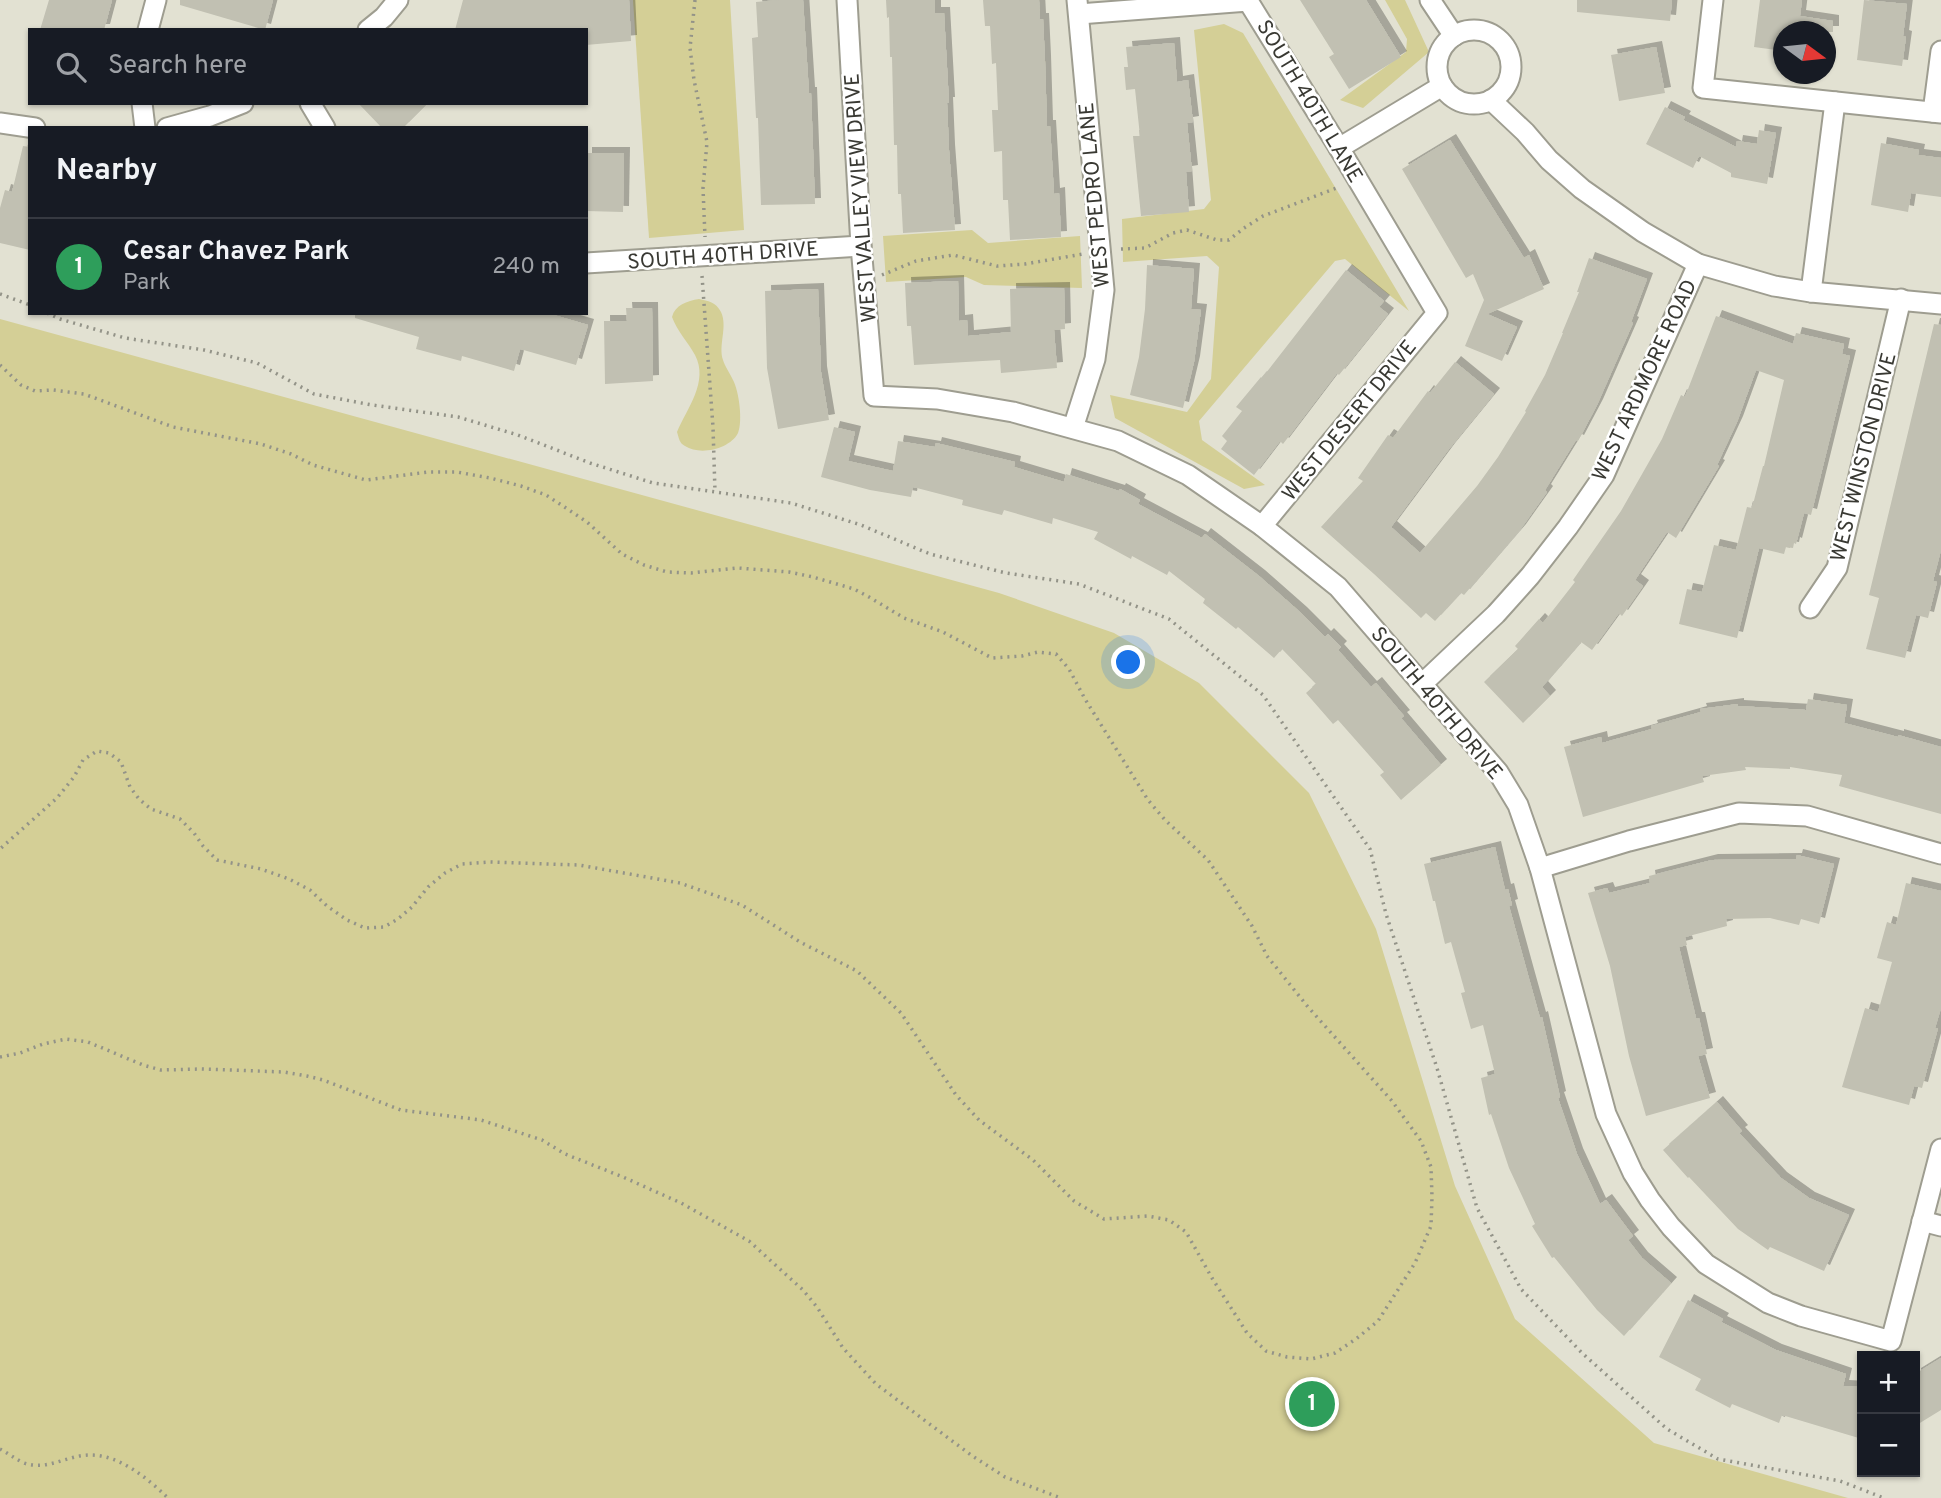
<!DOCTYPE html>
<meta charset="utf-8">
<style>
:root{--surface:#171b24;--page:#20242c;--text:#f1f3f6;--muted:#9ea1a6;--line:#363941;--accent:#8c9099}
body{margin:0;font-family:Overpass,sans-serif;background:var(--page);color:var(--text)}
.controls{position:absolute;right:21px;bottom:21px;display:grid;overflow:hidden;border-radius:0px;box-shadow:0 2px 5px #0004}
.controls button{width:63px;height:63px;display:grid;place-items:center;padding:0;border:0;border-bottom:2px solid var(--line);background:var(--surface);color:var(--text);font:35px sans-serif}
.compass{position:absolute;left:1773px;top:21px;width:63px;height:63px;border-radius:50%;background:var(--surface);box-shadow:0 2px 5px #0004;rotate:105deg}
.you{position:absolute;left:1129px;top:663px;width:24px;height:24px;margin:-18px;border:5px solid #fff;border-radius:50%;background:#1a73e8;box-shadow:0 0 0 10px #1a73e833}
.badge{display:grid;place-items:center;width:46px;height:46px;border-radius:50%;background:var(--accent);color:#fff;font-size:23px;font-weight:700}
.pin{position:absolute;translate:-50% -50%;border:4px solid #fff;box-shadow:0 2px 7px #0006}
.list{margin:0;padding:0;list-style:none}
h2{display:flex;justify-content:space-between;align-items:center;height:91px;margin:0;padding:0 28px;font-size:30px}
h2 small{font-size:23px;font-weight:400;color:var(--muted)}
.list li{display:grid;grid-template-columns:46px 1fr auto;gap:21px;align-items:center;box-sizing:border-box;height:98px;padding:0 28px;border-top:2px solid var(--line)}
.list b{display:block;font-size:26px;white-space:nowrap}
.list p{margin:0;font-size:23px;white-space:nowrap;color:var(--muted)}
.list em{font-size:23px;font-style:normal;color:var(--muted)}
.icon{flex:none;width:38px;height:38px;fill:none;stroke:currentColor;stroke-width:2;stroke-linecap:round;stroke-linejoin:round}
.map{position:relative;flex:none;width:1941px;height:1498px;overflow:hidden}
.search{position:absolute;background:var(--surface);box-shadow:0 2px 5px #0004;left:28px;top:28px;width:560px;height:77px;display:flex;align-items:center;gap:18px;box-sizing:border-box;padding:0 24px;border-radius:0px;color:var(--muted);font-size:26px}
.panel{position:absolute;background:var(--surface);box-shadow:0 2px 5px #0004;left:28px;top:126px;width:560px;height:189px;border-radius:0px}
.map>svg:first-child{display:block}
</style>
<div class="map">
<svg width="1941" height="1498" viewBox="0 0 1941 1498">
<defs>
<filter id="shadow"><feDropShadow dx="6" dy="-6" stdDeviation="0" flood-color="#0004"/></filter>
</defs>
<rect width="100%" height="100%" fill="#e2e1d2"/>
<!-- green -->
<g fill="#d4cf96">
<polygon points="633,0 730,0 744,230 649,238"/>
<polygon points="1385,0 1405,0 1429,52 1363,108 1340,100 1406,52 1407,39"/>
<polygon points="1224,24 1243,33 1409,311 1345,259 1335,261 1199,421 1202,440 1265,485 1244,489 1115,418 1110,395 1187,412 1211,379 1219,267 1207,256 1123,262 1122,219 1204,209 1211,200 1194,30"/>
<polygon points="972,230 988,243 1080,236 1082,288 984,285 966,277 886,282 883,236"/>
<path d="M 699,299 C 708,301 716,302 721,312 C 728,327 718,345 723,360 C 725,367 730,373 733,380 C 739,391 743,421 738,433 C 730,449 700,456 685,446 C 679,443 679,438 677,432 C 687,408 709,382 695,355 C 688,342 677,331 672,317 C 675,305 687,301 699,299 Z"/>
<polygon points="0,319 999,593 1114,633 1199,683 1309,793 1376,929 1455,1186 1515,1319 1654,1443 1848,1498 0,1498"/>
</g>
<!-- building -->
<g fill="#c1c0b2" filter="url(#shadow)">
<polygon points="49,0 112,0 104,30 40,30"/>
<polygon points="180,0 273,0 265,30 180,5"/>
<polygon points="463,0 629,0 631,41 586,45 586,30 455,30"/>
<polygon points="779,0 803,0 809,93 811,93 815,204 761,205 758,118 756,118 752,38 758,37 756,2"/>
<polygon points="886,0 935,0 935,13 944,13 949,103 947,103 949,150 955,230 903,233 901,194 898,194 897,145 894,145 892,57 890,57 889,17 887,18"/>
<polygon points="983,0 1039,0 1040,19 1043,19 1045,61 1047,126 1050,126 1054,194 1059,193 1061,237 1010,240 1008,200 1003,200 1002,151 994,152 992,110 998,110 996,63 992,64 990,26 985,26"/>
<polygon points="1300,0 1366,0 1401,57 1349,89 1329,57 1334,54"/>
<polygon points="1577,0 1672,0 1670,21 1577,12"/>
<polygon points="1760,0 1802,0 1800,16 1833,21 1833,32 1783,32 1783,51 1754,47"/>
<polygon points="1864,0 1907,4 1903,36 1906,37 1902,66 1857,60"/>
<polygon points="1174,43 1177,82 1188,80 1193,122 1187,123 1192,171 1186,172 1189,212 1141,216 1133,136 1140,136 1135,89 1126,90 1124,67 1128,67 1126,47"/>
<polygon points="1656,47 1665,93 1619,101 1611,55"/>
<polygon points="358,103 428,103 403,128 382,128"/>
<polygon points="1665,107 1685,117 1683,120 1736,147 1737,141 1757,144 1759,130 1776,133 1767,184 1731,177 1731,173 1699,156 1693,168 1646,144"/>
<polygon points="1450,140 1524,258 1529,255 1544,289 1487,314 1517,327 1502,361 1465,346 1484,300 1473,274 1466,278 1402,169"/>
<polygon points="1881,143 1919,150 1918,155 1941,158 1941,197 1911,193 1908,212 1871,205"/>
<polygon points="23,146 30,147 30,250 0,243 0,208 5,190 12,192"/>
<polygon points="586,153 624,153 623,212 586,211"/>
<polygon points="1589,258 1647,279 1631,322 1633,323 1597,405 1578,441 1576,440 1545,490 1547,492 1520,530 1464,595 1461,593 1435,621 1426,613 1421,618 1374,574 1321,527 1363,481 1358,478 1388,435 1393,438 1428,391 1430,393 1455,362 1494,394 1449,449 1391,527 1420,553 1477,486 1498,457 1526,412 1525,411 1545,375 1563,333 1562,333 1579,292 1577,292"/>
<polygon points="1147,265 1194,269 1191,309 1201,310 1194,362 1183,408 1130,395 1139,357 1145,309"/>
<polygon points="1346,270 1384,301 1379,307 1388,314 1339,375 1337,373 1283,444 1280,441 1254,475 1221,449 1227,441 1222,436 1242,411 1236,407 1261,377 1262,378"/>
<polygon points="958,281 959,321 967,320 968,336 1011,332 1010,289 1064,288 1065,329 1054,330 1057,368 1001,373 1000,360 914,365 911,326 907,326 905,283"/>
<polygon points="818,289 821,372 829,420 778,429 767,368 765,291"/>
<polygon points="626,308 652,308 653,381 605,384 604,321 627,321"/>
<polygon points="355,313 547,313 588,325 576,365 520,349 514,371 462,356 461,361 416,349 419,337 355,318"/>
<polygon points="1716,316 1793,344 1796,333 1844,344 1842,354 1850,356 1811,515 1804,513 1796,544 1794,543 1793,548 1786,547 1784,554 1759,548 1737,638 1679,624 1687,589 1702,592 1714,545 1736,550 1747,507 1752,508 1763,466 1764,466 1784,380 1756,370 1737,422 1717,465 1719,466 1676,538 1667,532 1635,580 1643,586 1622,616 1619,613 1592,650 1581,642 1542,687 1550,696 1523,723 1484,682 1518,649 1515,646 1539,619 1543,623 1575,582 1573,580 1621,511 1662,439 1681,395 1685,397"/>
<polygon points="1934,324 1941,325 1941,550 1933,581 1937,582 1928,618 1916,615 1905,658 1866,649 1879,598 1869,595"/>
<polygon points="834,427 855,432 848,461 893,471 898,441 935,447 936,443 1015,462 1014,467 1064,482 1066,474 1119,491 1120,489 1140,500 1138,504 1202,538 1205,534 1259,576 1301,613 1325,637 1328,634 1341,647 1338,650 1371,687 1376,683 1404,716 1401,718 1441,765 1401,800 1380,775 1384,772 1338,720 1333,724 1306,693 1316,684 1282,649 1274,658 1238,627 1236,629 1203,603 1205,599 1169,571 1167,575 1132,556 1131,559 1094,539 1098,532 1053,518 1052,524 1004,510 1002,515 962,505 963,500 913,487 911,497 870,490 821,477"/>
<polygon points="1808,699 1847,705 1844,723 1898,737 1898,735 1941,747 1941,814 1839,786 1842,775 1790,767 1790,769 1745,767 1746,770 1702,776 1704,782 1583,817 1564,747 1601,737 1602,743 1652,729 1651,726 1701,712 1700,709 1738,704 1738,706 1806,710"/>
<polygon points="1495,847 1505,890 1508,889 1512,905 1509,906 1528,975 1540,1018 1542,1017 1560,1097 1558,1098 1577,1154 1600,1204 1606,1200 1633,1236 1628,1240 1642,1258 1671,1283 1624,1336 1597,1310 1554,1257 1552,1258 1532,1226 1535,1224 1509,1168 1491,1114 1489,1115 1481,1078 1495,1074 1483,1025 1471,1029 1461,993 1465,992 1451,942 1445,944 1435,901 1433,901 1424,864"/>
<polygon points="1797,855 1834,864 1819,924 1801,919 1799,925 1770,918 1726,919 1727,926 1685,937 1687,945 1679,947 1696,1018 1699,1018 1707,1054 1698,1056 1710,1098 1646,1116 1629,1056 1610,966 1588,893 1607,888 1609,893 1650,883 1649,876 1712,860 1796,859"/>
<polygon points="1906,883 1941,891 1941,1008 1935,1028 1938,1028 1922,1088 1914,1086 1909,1105 1842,1087 1865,1008 1878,1012 1892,962 1877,958 1887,922 1896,925"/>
<polygon points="1717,1102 1742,1131 1739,1133 1781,1178 1809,1198 1849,1215 1824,1271 1770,1247 1768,1250 1738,1229 1689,1177 1688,1178 1663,1150"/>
<polygon points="1688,1300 1723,1319 1721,1322 1776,1350 1846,1374 1843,1386 1862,1387 1862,1439 1782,1415 1779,1423 1732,1404 1730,1408 1695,1390 1701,1379 1659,1357"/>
<polygon points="1941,1358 1941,1410 1915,1426 1915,1374"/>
</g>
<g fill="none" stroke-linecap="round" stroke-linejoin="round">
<!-- minor casing -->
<g stroke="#9e9d90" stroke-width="23">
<g id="minor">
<polyline points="847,0 861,246 874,396 937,399 1013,412 1118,441 1188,475 1262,526 1338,587 1498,772 1518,805 1540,868 1606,1114 1633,1173 1650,1200 1671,1227 1706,1264 1768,1303 1801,1316 1891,1341 1941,1149"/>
<polyline points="1430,0 1454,36"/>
<polyline points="1713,0 1703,88 1941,113"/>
<polyline points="1079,14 1248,1 1339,148 1437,313 1262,526"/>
<polyline points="148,30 156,0"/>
<polyline points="368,30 384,17 398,0"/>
<circle cx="1474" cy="67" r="37"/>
<polyline points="1491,100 1525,132 1549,160 1582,189 1643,232 1698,264 1774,286 1811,292 1941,304"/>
<polyline points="142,103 145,128"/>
<polyline points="310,103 325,128"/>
<polyline points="1933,112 1941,51"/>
<polyline points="0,123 35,128"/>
<polyline points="167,128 210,116 243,103"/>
<polyline points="1339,148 1442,86"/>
<polyline points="586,263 861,246"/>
<polyline points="1811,292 1835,102"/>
<polyline points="1073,428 1095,359 1104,290 1077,0"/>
<polyline points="1810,608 1837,568 1901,299"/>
<polyline points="1422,684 1496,614 1530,576 1568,527 1604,475 1698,264"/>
<polyline points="1540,868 1629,841 1739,813 1807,816 1941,854"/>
<polyline points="1922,1221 1941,1226"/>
</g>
</g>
<!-- path -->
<g stroke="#939388" stroke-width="3.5" stroke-dasharray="2 5" stroke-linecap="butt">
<polyline points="695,0 690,48 694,80 707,142 703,188 705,237"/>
<polyline points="1121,249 1145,248 1173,233 1187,230 1217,240 1229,240 1244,228 1263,216 1339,187"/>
<polyline points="882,275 916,261 953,255 997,266 1025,264 1083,254"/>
<polyline points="702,276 713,427 715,492"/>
<polyline points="0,294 30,305"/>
<polyline points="47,313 60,319 125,338 204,350 257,363 314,394 372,405 458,417 518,435 590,463 653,483 791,503 861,525 930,554 1006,573 1079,584 1169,619 1263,695 1370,849 1386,914 1437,1068 1477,1208 1521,1289 1582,1353 1667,1429 1718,1459 1840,1481 1884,1498"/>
<polyline points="0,365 21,385 35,391 53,390 84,394 173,427 261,444 291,454 313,465 366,480 428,472 457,472 490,478 521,486 546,495 566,508 587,522 622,554 644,565 667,572 691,573 738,568 789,572 813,577 854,589 869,597 904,618 943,632 992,658 1022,656 1038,652 1056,654 1069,669 1085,699 1148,800 1165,820 1208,860 1252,926 1267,956 1308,1007 1392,1101 1421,1141 1431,1167 1432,1197 1431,1226 1415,1263 1378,1321 1356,1339 1335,1353 1311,1359 1287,1357 1266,1351 1247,1333 1212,1278 1186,1232 1169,1220 1148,1216 1104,1219 1074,1201 1033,1160 979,1120 956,1095 901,1013 857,971 800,942 742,905 680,883 579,865 489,862 462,864 445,873 428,887 412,907 398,919 384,927 365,928 347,920 327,906 310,890 289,879 261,869 217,860 203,846 194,833 180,819 151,809 139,799 130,787 121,762 109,753 97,751 83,760 74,777 57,798 0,849"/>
<polyline points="0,1057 20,1053 43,1044 66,1039 88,1042 143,1065 161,1070 201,1069 284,1072 307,1076 323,1080 401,1110 481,1120 542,1140 565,1154 623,1177 681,1203 749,1241 803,1290 817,1307 843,1348 876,1384 971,1455 1005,1477 1061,1498"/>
<path d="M 0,1449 C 8,1453 15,1459 24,1463 C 46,1471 66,1456 88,1455 C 119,1454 147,1478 168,1498"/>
</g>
<!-- minor -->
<use href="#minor" stroke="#fff" stroke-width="19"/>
</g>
<g text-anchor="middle" stroke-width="5" stroke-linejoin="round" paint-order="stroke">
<!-- street labels -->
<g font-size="21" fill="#393933" stroke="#fff">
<text transform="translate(1310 101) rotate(59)" y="7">SOUTH 40TH LANE</text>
<text transform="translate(1094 195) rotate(-95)" y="7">WEST PEDRO LANE</text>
<text transform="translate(860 198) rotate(-94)" y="7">WEST VALLEY VIEW DRIVE</text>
<text transform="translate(723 255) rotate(-4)" y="7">SOUTH 40TH DRIVE</text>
<text transform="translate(1644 380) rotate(-65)" y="7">WEST ARDMORE ROAD</text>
<text transform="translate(1349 420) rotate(-51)" y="7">WEST DESERT DRIVE</text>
<text transform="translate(1863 457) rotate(-76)" y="7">WEST WINSTON DRIVE</text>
<text transform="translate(1437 703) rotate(50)" y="7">SOUTH 40TH DRIVE</text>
</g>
</g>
</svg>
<div class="controls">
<button>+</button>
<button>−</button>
</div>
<svg class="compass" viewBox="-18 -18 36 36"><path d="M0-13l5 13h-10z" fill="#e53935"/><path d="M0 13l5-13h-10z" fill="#9ea1a6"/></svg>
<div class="you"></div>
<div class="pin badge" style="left:1312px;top:1404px;background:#2e9e5b">1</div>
<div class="search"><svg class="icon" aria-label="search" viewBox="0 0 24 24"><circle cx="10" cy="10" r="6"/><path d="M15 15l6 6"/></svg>Search here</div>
<section class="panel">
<h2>Nearby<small></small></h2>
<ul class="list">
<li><span class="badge" style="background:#2e9e5b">1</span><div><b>Cesar Chavez Park</b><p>Park</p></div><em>240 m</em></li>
</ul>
</section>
</div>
